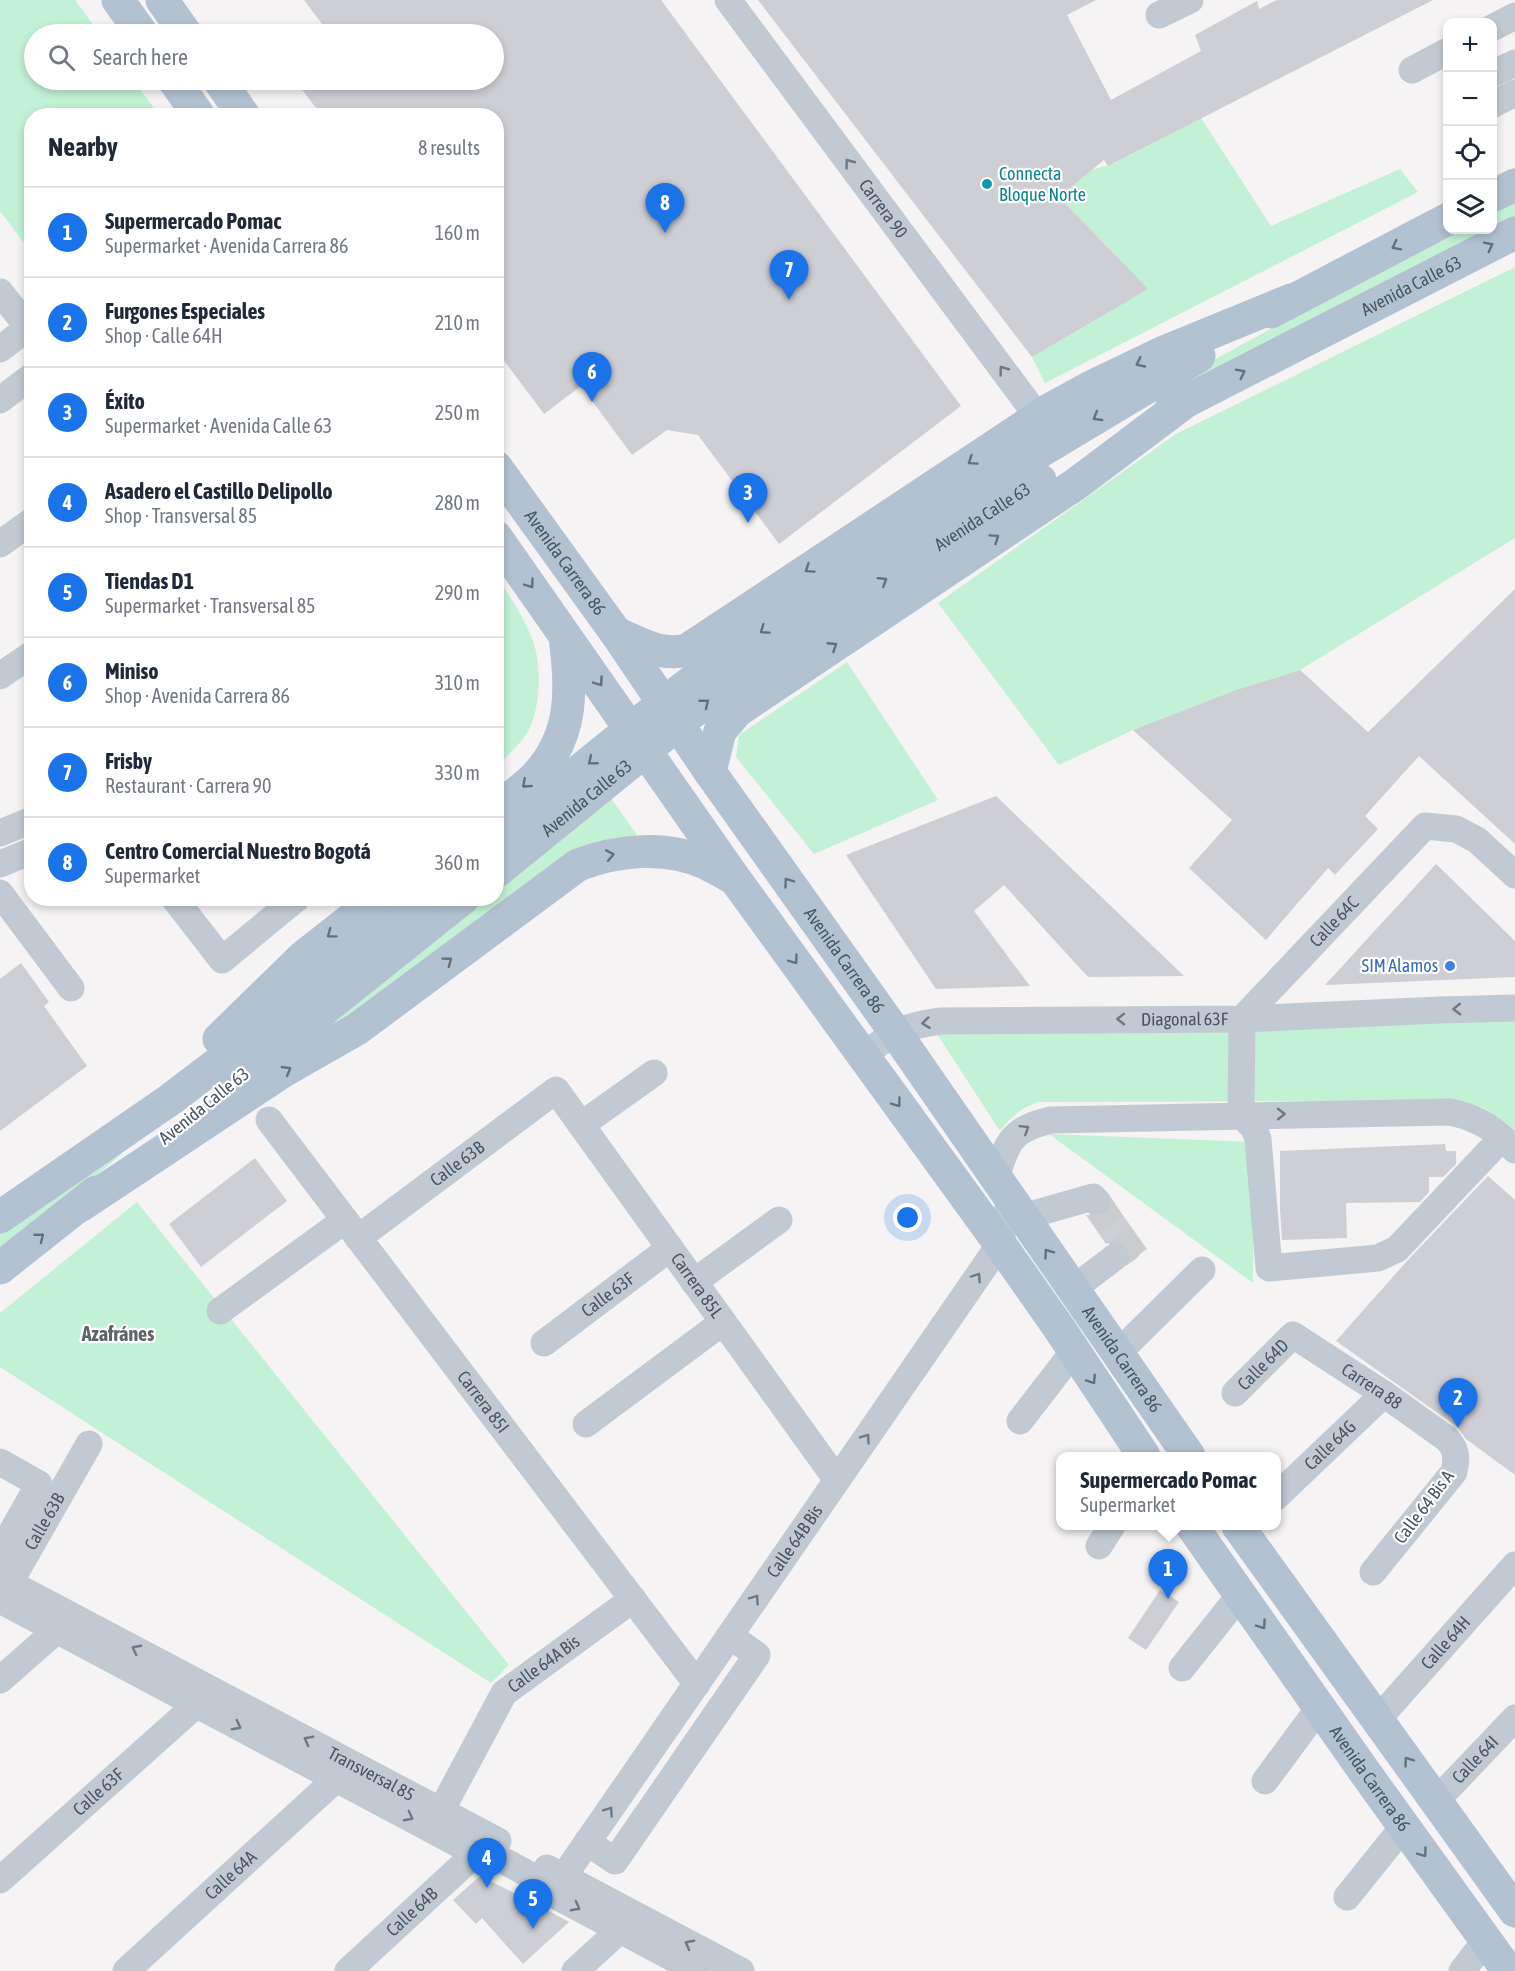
<!DOCTYPE html>
<meta charset="utf-8">
<style>
:root{--surface:#fff;--page:#f2f2f3;--text:#1f2937;--muted:#747a83;--line:#e0e1e3;--accent:#1a73e8}
body{margin:0;font-family:"Asap Condensed",sans-serif;background:var(--page);color:var(--text)}
.controls{position:absolute;right:18px;top:18px;display:grid;overflow:hidden;border-radius:12px;box-shadow:0 3px 9px #0003}
.controls button{width:54px;height:54px;display:grid;place-items:center;padding:0;border:0;border-bottom:2px solid var(--line);background:var(--surface);color:var(--text);font:30px sans-serif}
.you{position:absolute;left:908px;top:1218px;width:21px;height:21px;margin:-15px;border:4px solid #fff;border-radius:50%;background:#1a73e8;box-shadow:0 0 0 9px #1a73e833}
.badge{display:grid;place-items:center;width:39px;height:39px;border-radius:50%;background:var(--accent);color:#fff;font-size:20px;font-weight:700}
.pin{position:absolute;translate:-50% -50px;filter:drop-shadow(0 2px 3px #0008)}
.pin::after{content:'';position:absolute;top:32px;width:21px;height:18px;background:inherit;clip-path:polygon(0 0,100% 0,50% 100%)}
.popup{position:absolute;left:1056px;top:1452px;width:225px;height:78px;box-sizing:border-box;display:grid;place-content:center;border-radius:12px;background:var(--surface);filter:drop-shadow(0 2px 4px #0005);font-size:20px;white-space:nowrap;color:var(--muted)}
.popup b{font-size:22px;color:var(--text)}
.popup::after{content:'';position:absolute;left:50%;top:100%;margin-left:-12px;border:12px solid transparent;border-top-color:var(--surface)}
.list{margin:0;padding:0;list-style:none}
h2{display:flex;justify-content:space-between;align-items:center;height:78px;margin:0;padding:0 24px;font-size:26px}
h2 small{font-size:20px;font-weight:400;color:var(--muted)}
.list li{display:grid;grid-template-columns:39px 1fr auto;gap:18px;align-items:center;box-sizing:border-box;height:90px;padding:0 24px;border-top:2px solid var(--line)}
.list b{display:block;font-size:22px;white-space:nowrap}
.list p{margin:0;font-size:20px;white-space:nowrap;color:var(--muted)}
.list em{font-size:20px;font-style:normal;color:var(--muted)}
.icon{flex:none;width:33px;height:33px;fill:none;stroke:currentColor;stroke-width:2;stroke-linecap:round;stroke-linejoin:round}
.map{position:relative;flex:none;width:1515px;height:1971px;overflow:hidden}
.search{position:absolute;background:var(--surface);box-shadow:0 3px 9px #0003;left:24px;top:24px;width:480px;height:66px;display:flex;align-items:center;gap:15px;box-sizing:border-box;padding:0 21px;border-radius:33px;color:var(--muted);font-size:22px}
.panel{position:absolute;background:var(--surface);box-shadow:0 3px 9px #0003;left:24px;top:108px;width:480px;height:798px;border-radius:24px}
.map>svg:first-child{display:block}
</style>
<div class="map">
<svg width="1515" height="1971" viewBox="0 0 1515 1971">
<rect width="100%" height="100%" fill="#f5f3f3"/>
<!-- green -->
<g fill="#c3f1d5">
<polygon points="0,0 75,0 100,34 34,34 34,80 133,80 159,115 32,116 31,252 0,211"/>
<polygon points="1201,118 1271,226 1400,169 1418,192 1045,383 1032,357 1147,289 1059,197 1091,170 1112,164"/>
<polygon points="1515,202 1515,217 1493,229 1493,214"/>
<polygon points="1462,230 1491,230 1061,450 1166,386 1298,314"/>
<polygon points="1515,267 1515,538 1300,670 1236,690 1133,730 1059,765 938,603 1176,434"/>
<path d="M 496,577 C 511,596 524,618 533,641 C 542,666 541,714 525,736 C 517,747 506,757 497,767 Z"/>
<polygon points="847,662 938,800 814,854 736,757 739,735"/>
<polygon points="610,797 640,839 494,916 294,1053 485,899 496,898 497,889"/>
<path d="M 1515,1019 L 1515,1131 L 1486,1109 L 1470,1104 L 1339,1101 L 1039,1102 C 1022,1107 1011,1117 1000,1131 L 937,1034 Z"/>
<polygon points="161,1119 78,1192 0,1254 0,1229"/>
<polygon points="1049,1134 1254,1142 1253,1283"/>
<polygon points="137,1202 509,1665 491,1683 0,1367 0,1313"/>
</g>
<!-- building -->
<g fill="#cdcfd5">
<polygon points="304,0 661,0 961,406 779,544 698,435 667,430 632,455 581,386 544,414 496,350 496,116 322,116 295,80 494,80 494,34 308,34 322,24"/>
<polygon points="758,0 1096,0 1067,15 1111,100 1201,51 1195,35 1257,1 1259,9 1277,0 1433,0 1108,166 1104,160 1059,197 1148,289 1032,357"/>
<polygon points="1515,589 1515,844 1419,756 1365,816 1378,829 1335,875 1328,868 1266,940 1189,868 1232,820 1133,730 1236,690 1300,670 1368,732"/>
<polygon points="996,796 1184,976 1088,977 1004,885 974,911 1030,986 936,989 846,855"/>
<polygon points="1436,864 1515,941 1515,977 1325,985"/>
<polygon points="21,963 49,1002 44,1006 87,1066 0,1131 0,979"/>
<polygon points="1445,1144 1446,1151 1456,1151 1456,1164 1443,1177 1429,1177 1429,1192 1420,1202 1346,1203 1347,1238 1282,1240 1280,1208 1280,1151"/>
<polygon points="255,1158 287,1201 201,1267 169,1224"/>
<polygon points="1488,1176 1515,1200 1515,1475 1466,1439 1456,1426 1336,1341 1407,1261"/>
<polygon points="1112,1200 1147,1249 1130,1261 1130,1254 1127,1247 1121,1242 1114,1241 1106,1244 1086,1215 1100,1216 1108,1212 1112,1206"/>
<polygon points="1160,1590 1179,1602 1146,1650 1128,1638"/>
<polygon points="480,1876 532,1902 569,1922 523,1964 482,1918 476,1924 453,1900"/>
</g>
<g fill="none" stroke-linecap="round" stroke-linejoin="round">
<!-- minor-tunnel -->
<polyline stroke="#caccce" stroke-width="27" stroke-dasharray="27 14" stroke-linecap="butt" points="1097,1201 1128,1248 1115,1257"/>
<!-- minor -->
<g stroke="#c1cad2" stroke-width="27">
<path id="s1" d="M 728,0 L 1038,417"/>
<polyline points="1159,15 1190,0"/>
<polyline points="1492,28 1515,16"/>
<polyline points="1412,70 1448,51"/>
<polyline points="1492,74 1515,63"/>
<polyline points="1492,105 1515,93"/>
<polyline points="0,292 28,327"/>
<polyline points="0,349 32,325"/>
<polyline points="0,400 32,376"/>
<polyline points="0,544 32,521"/>
<polyline points="0,676 32,654"/>
<polyline points="0,833 32,820"/>
<polyline points="0,864 32,851"/>
<polyline points="0,893 71,988"/>
<polyline points="174,898 222,960 297,898"/>
<polyline points="1242,1019 1241,1115 1254,1128 1258,1139 1269,1268 1378,1258 1397,1249 1502,1138"/>
<path id="s2" d="M 1242,1019 L 1425,826 L 1456,829 L 1477,840 L 1515,875"/>
<path id="s3" d="M 863,1055 C 894,1033 902,1026 941,1021 L 1242,1019 L 1440,1010 L 1515,1008"/>
<path id="s4" d="M 269,1120 L 697,1684"/>
<polyline points="581,1125 654,1073"/>
<path d="M 996,1178 C 1007,1141 1012,1129 1051,1120 L 1450,1112 C 1482,1119 1492,1128 1515,1150"/>
<polyline points="1023,1217 1093,1197 1097,1201"/>
<path id="s5" d="M 358,1238 L 556,1090 L 837,1480"/>
<polyline points="694,1282 779,1220"/>
<polyline points="1073,1289 1115,1257"/>
<polyline points="220,1311 345,1220"/>
<path id="s6" d="M 544,1343 L 670,1248"/>
<polyline points="1118,1353 1202,1270"/>
<path id="s7" d="M 1235,1393 L 1293,1335 L 1384,1394 L 1447,1439 C 1457,1450 1457,1458 1454,1472 L 1373,1572"/>
<polyline points="1020,1421 1074,1351"/>
<polyline points="586,1424 723,1322"/>
<polyline points="0,1462 39,1484 0,1553"/>
<path id="s8" d="M 1276,1497 L 1384,1394"/>
<polyline points="1099,1546 1112,1526"/>
<path id="s9" d="M 0,1578 L 498,1841"/>
<path id="s10" d="M 1,1598 L 89,1444"/>
<polyline points="0,1600 466,1848"/>
<polyline points="1182,1668 1240,1595"/>
<polyline points="0,1680 57,1630"/>
<path id="s11" d="M 1378,1719 L 1515,1565"/>
<polyline points="1265,1781 1319,1708"/>
<path id="s12" d="M 1436,1801 L 1515,1718"/>
<path id="s13" d="M 441,1811 L 504,1693 L 633,1599"/>
<path id="s14" d="M 450,1839 L 480,1848 L 541,1881 L 555,1882 L 564,1876 L 1000,1244 L 1010,1198"/>
<polyline points="587,1842 615,1861 757,1655 730,1636"/>
<polyline points="547,1868 741,1971"/>
<path id="s15" d="M 0,1880 L 197,1704"/>
<polyline points="532,1883 697,1971"/>
<polyline points="1347,1897 1404,1826"/>
<path id="s16" d="M 126,1971 L 336,1779"/>
<path id="s17" d="M 348,1971 L 476,1853"/>
<polyline points="575,1971 620,1930"/>
<polyline points="1462,1971 1486,1940"/>
</g>
<!-- major -->
<g stroke="#b3c2d1" stroke-width="33">
<polyline points="118,0 142,34"/>
<polyline points="162,0 186,34"/>
<polyline points="174,80 199,116"/>
<polyline points="219,80 244,116"/>
<polyline points="1492,196 1515,185"/>
<polyline points="1271,312 1448,219"/>
<path id="s18" d="M 1171,409 L 1515,233"/>
<polyline points="1024,461 1199,356"/>
<path id="s19" d="M 496,467 L 616,633 L 710,772 L 895,1032 L 1189,1456"/>
<polyline points="496,537 735,879 1000,1244 1059,1328 1144,1456"/>
<path d="M 616,633 C 639,643 662,657 687,650 L 1049,410 L 1089,388 L 1164,352 L 1291,300"/>
<polyline points="710,772 720,731 737,711 1076,484 1189,399"/>
<path d="M 496,808 C 510,798 525,788 536,776 C 575,734 571,688 565,636"/>
<polyline points="219,1039 303,957 378,898"/>
<polyline points="232,1083 463,898"/>
<path d="M 80,1206 L 282,1072 L 357,1029 L 578,865 C 618,850 665,845 705,863 C 714,867 724,873 733,878"/>
<polyline points="0,1217 171,1099 280,1016 424,898"/>
<polyline points="0,1268 96,1192"/>
<path id="s20" d="M 1192,1526 L 1364,1771 L 1508,1971"/>
<polyline points="1238,1526 1515,1911"/>
</g>
<!-- major-bridge -->
<g stroke="#b3c2d1" stroke-width="33">
<path d="M 496,839 C 566,782 634,724 706,671 C 807,595 917,529 1024,461"/>
<path id="s21" d="M 496,872 L 715,694 L 819,622 L 1040,480"/>
</g>
</g>
<!-- one-way arrows -->
<defs><path id="oneway-chevron" d="M-2-3.5L2.5 0L-2 3.5" fill="none" stroke-width="1.6" stroke-linecap="round" stroke-linejoin="round" transform="scale(1.5)"/></defs>
<g stroke="#6e7983">
<use href="#oneway-chevron" transform="translate(849 163) rotate(-127)"/>
<use href="#oneway-chevron" transform="translate(1003 370) rotate(-127)"/>
<use href="#oneway-chevron" transform="translate(1457 1009) rotate(179)"/>
<use href="#oneway-chevron" transform="translate(1121 1019) rotate(180)"/>
<use href="#oneway-chevron" transform="translate(926 1023) rotate(173)"/>
<use href="#oneway-chevron" transform="translate(1281 1114) rotate(-1)"/>
<use href="#oneway-chevron" transform="translate(1025 1129) rotate(-32)"/>
<use href="#oneway-chevron" transform="translate(977 1277) rotate(-56)"/>
<use href="#oneway-chevron" transform="translate(866 1438) rotate(-55)"/>
<use href="#oneway-chevron" transform="translate(755 1599) rotate(-55)"/>
<use href="#oneway-chevron" transform="translate(136 1649) rotate(-152)"/>
<use href="#oneway-chevron" transform="translate(237 1726) rotate(28)"/>
<use href="#oneway-chevron" transform="translate(308 1740) rotate(-152)"/>
<use href="#oneway-chevron" transform="translate(609 1811) rotate(-55)"/>
<use href="#oneway-chevron" transform="translate(409 1817) rotate(28)"/>
<use href="#oneway-chevron" transform="translate(576 1907) rotate(28)"/>
<use href="#oneway-chevron" transform="translate(689 1944) rotate(-152)"/>
</g>
<g stroke="#64717d">
<use href="#oneway-chevron" transform="translate(1396 246) rotate(153)"/>
<use href="#oneway-chevron" transform="translate(1489 246) rotate(-27)"/>
<use href="#oneway-chevron" transform="translate(1140 363) rotate(155)"/>
<use href="#oneway-chevron" transform="translate(1241 373) rotate(-27)"/>
<use href="#oneway-chevron" transform="translate(1097 417) rotate(149)"/>
<use href="#oneway-chevron" transform="translate(972 461) rotate(146)"/>
<use href="#oneway-chevron" transform="translate(995 538) rotate(-34)"/>
<use href="#oneway-chevron" transform="translate(809 569) rotate(146)"/>
<use href="#oneway-chevron" transform="translate(883 581) rotate(-32)"/>
<use href="#oneway-chevron" transform="translate(530 584) rotate(55)"/>
<use href="#oneway-chevron" transform="translate(764 630) rotate(145)"/>
<use href="#oneway-chevron" transform="translate(833 646) rotate(-33)"/>
<use href="#oneway-chevron" transform="translate(599 682) rotate(55)"/>
<use href="#oneway-chevron" transform="translate(705 703) rotate(-39)"/>
<use href="#oneway-chevron" transform="translate(592 761) rotate(141)"/>
<use href="#oneway-chevron" transform="translate(526 784) rotate(139)"/>
<use href="#oneway-chevron" transform="translate(610 855) rotate(-11)"/>
<use href="#oneway-chevron" transform="translate(788 882) rotate(-125)"/>
<use href="#oneway-chevron" transform="translate(331 934) rotate(143)"/>
<use href="#oneway-chevron" transform="translate(794 960) rotate(54)"/>
<use href="#oneway-chevron" transform="translate(448 961) rotate(-37)"/>
<use href="#oneway-chevron" transform="translate(287 1070) rotate(-30)"/>
<use href="#oneway-chevron" transform="translate(897 1103) rotate(54)"/>
<use href="#oneway-chevron" transform="translate(40 1237) rotate(-38)"/>
<use href="#oneway-chevron" transform="translate(1048 1253) rotate(-125)"/>
<use href="#oneway-chevron" transform="translate(1092 1380) rotate(57)"/>
<use href="#oneway-chevron" transform="translate(1262 1625) rotate(55)"/>
<use href="#oneway-chevron" transform="translate(1408 1761) rotate(-126)"/>
<use href="#oneway-chevron" transform="translate(1423 1853) rotate(54)"/>
</g>
<!-- markers -->
<circle fill="#0f9aa8" stroke="#fff" stroke-width="2" cx="987" cy="184" r="6"/>
<circle fill="#3f7fe0" stroke="#fff" stroke-width="2" cx="1450" cy="966" r="6"/>
<g text-anchor="middle" stroke-width="4.5" stroke-linejoin="round" paint-order="stroke">
<!-- culture labels -->
<g font-size="18" fill="#0d838f" stroke="#fff" text-anchor="start">
<text x="999" y="180">Connecta<tspan x="999" dy="21">Bloque Norte</tspan></text>
</g>
<!-- street labels -->
<g font-size="18" fill="#4a5661" stroke="#fff">
<text dy="6" stroke="none"><textPath href="#s1" startOffset="260">Carrera 90</textPath></text>
<text dy="6" stroke="none"><textPath href="#s18" startOffset="270">Avenida Calle 63</textPath></text>
<text dy="6" stroke="none"><textPath href="#s21" startOffset="603">Avenida Calle 63</textPath></text>
<text dy="6" stroke="none"><textPath href="#s19" startOffset="118">Avenida Carrera 86</textPath></text>
<text dy="6" stroke="none"><textPath href="#s21" startOffset="117">Avenida Calle 63</textPath></text>
<text dy="6" stroke="none"><textPath href="#s2" startOffset="134">Calle 64C</textPath></text>
<text dy="6" stroke="none"><textPath href="#s19" startOffset="604">Avenida Carrera 86</textPath></text>
<text dy="6" stroke="none"><textPath href="#s3" startOffset="330">Diagonal 63F</textPath></text>
<text transform="translate(204 1106) rotate(-39)" y="6">Avenida Calle 63</text>
<text dy="6" stroke="none"><textPath href="#s5" startOffset="124">Calle 63B</textPath></text>
<text dy="6" stroke="none"><textPath href="#s5" startOffset="488">Carrera 85L</textPath></text>
<text dy="6" stroke="none"><textPath href="#s6" startOffset="80">Calle 63F</textPath></text>
<text dy="6" stroke="none"><textPath href="#s19" startOffset="1090">Avenida Carrera 86</textPath></text>
<text dy="6" stroke="none"><textPath href="#s7" startOffset="40">Calle 64D</textPath></text>
<text dy="6" stroke="none"><textPath href="#s7" startOffset="176">Carrera 88</textPath></text>
<text dy="6" stroke="none"><textPath href="#s4" startOffset="354">Carrera 85I</textPath></text>
<text dy="6" stroke="none"><textPath href="#s8" startOffset="75">Calle 64G</textPath></text>
<text transform="translate(1424 1507) rotate(-53)" y="6">Calle 64 Bis A</text>
<text dy="6" stroke="none"><textPath href="#s10" startOffset="88">Calle 63B</textPath></text>
<text dy="6" stroke="none"><textPath href="#s14" startOffset="532">Calle 64B Bis</textPath></text>
<text dy="6" stroke="none"><textPath href="#s11" startOffset="102">Calle 64H</textPath></text>
<text dy="6" stroke="none"><textPath href="#s13" startOffset="183">Calle 64A Bis</textPath></text>
<text dy="6" stroke="none"><textPath href="#s12" startOffset="57">Calle 64I</textPath></text>
<text dy="6" stroke="none"><textPath href="#s9" startOffset="420">Transversal 85</textPath></text>
<text dy="6" stroke="none"><textPath href="#s20" startOffset="309">Avenida Carrera 86</textPath></text>
<text dy="6" stroke="none"><textPath href="#s15" startOffset="132">Calle 63F</textPath></text>
<text dy="6" stroke="none"><textPath href="#s16" startOffset="142">Calle 64A</textPath></text>
<text dy="6" stroke="none"><textPath href="#s17" startOffset="87">Calle 64B</textPath></text>
</g>
<!-- shop labels -->
<g font-size="18" fill="#366cbe" stroke="#fff" text-anchor="end">
<text x="1438" y="972">SIM Alamos</text>
</g>
<!-- neighbourhood labels -->
<g font-size="20" font-weight="bold" fill="#5f6368" stroke="#fff">
<text x="118" y="1341">Azafránes</text>
</g>
</g>
</svg>
<div class="controls">
<button>+</button>
<button>−</button>
<button><svg class="icon" aria-label="locate" viewBox="0 0 24 24"><circle cx="12" cy="12" r="6"/><path d="M12 2v4M12 18v4M2 12h4M18 12h4"/></svg></button>
<button><svg class="icon" aria-label="layers" viewBox="0 0 24 24"><path d="M12 4l9 5-9 5-9-5zM3 14l9 5 9-5"/></svg></button>
</div>
<div class="you"></div>
<div class="pin badge" style="left:1168px;top:1599px">1</div>
<div class="popup"><b>Supermercado Pomac</b>Supermarket</div>
<div class="pin badge" style="left:1458px;top:1428px">2</div>
<div class="pin badge" style="left:748px;top:523px">3</div>
<div class="pin badge" style="left:487px;top:1888px">4</div>
<div class="pin badge" style="left:533px;top:1929px">5</div>
<div class="pin badge" style="left:592px;top:402px">6</div>
<div class="pin badge" style="left:789px;top:300px">7</div>
<div class="pin badge" style="left:665px;top:233px">8</div>
<div class="search"><svg class="icon" aria-label="search" viewBox="0 0 24 24"><circle cx="10" cy="10" r="6"/><path d="M15 15l6 6"/></svg>Search here</div>
<section class="panel">
<h2>Nearby<small>8 results</small></h2>
<ul class="list">
<li><span class="badge">1</span><div><b>Supermercado Pomac</b><p>Supermarket · Avenida Carrera 86</p></div><em>160 m</em></li>
<li><span class="badge">2</span><div><b>Furgones Especiales</b><p>Shop · Calle 64H</p></div><em>210 m</em></li>
<li><span class="badge">3</span><div><b>Éxito</b><p>Supermarket · Avenida Calle 63</p></div><em>250 m</em></li>
<li><span class="badge">4</span><div><b>Asadero el Castillo Delipollo</b><p>Shop · Transversal 85</p></div><em>280 m</em></li>
<li><span class="badge">5</span><div><b>Tiendas D1</b><p>Supermarket · Transversal 85</p></div><em>290 m</em></li>
<li><span class="badge">6</span><div><b>Miniso</b><p>Shop · Avenida Carrera 86</p></div><em>310 m</em></li>
<li><span class="badge">7</span><div><b>Frisby</b><p>Restaurant · Carrera 90</p></div><em>330 m</em></li>
<li><span class="badge">8</span><div><b>Centro Comercial Nuestro Bogotá</b><p>Supermarket</p></div><em>360 m</em></li>
</ul>
</section>
</div>
